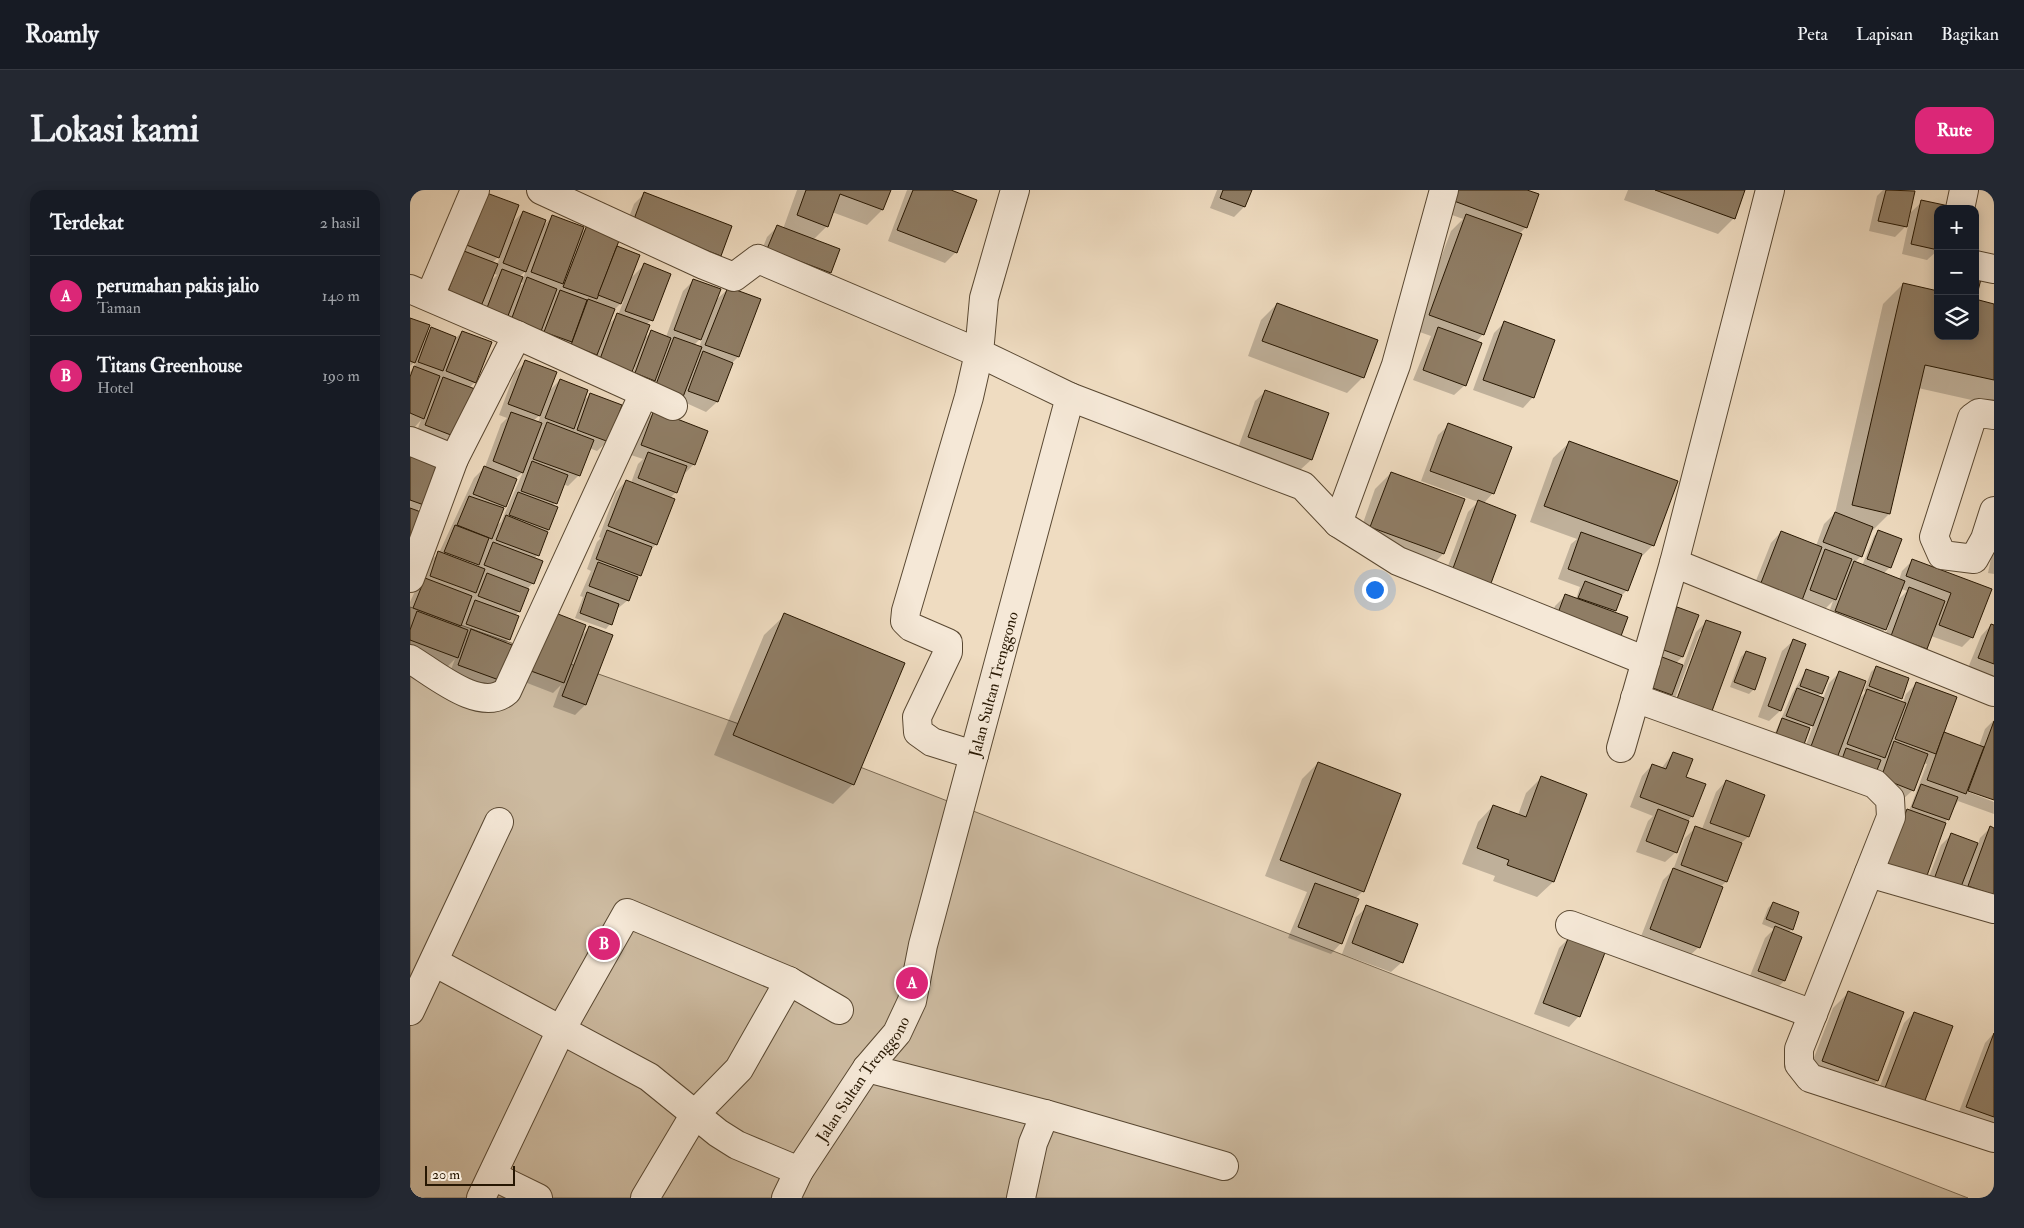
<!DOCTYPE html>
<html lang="id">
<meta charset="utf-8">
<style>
:root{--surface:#171b24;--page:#242831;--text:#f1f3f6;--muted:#9ea1a6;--line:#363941;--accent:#db2777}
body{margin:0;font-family:"IM FELL Double Pica",serif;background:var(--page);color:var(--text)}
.controls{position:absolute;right:15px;top:15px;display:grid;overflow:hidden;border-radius:10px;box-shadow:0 2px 12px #0003}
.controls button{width:45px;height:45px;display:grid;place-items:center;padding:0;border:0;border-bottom:1px solid var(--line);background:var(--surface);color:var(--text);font:25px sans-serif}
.scale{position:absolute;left:15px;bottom:12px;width:90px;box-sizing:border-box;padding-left:5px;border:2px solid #271702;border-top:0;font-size:14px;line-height:18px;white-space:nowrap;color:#271702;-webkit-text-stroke:4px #f5e8d7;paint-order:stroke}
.you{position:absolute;left:964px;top:399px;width:18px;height:18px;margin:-12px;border:4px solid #fff;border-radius:50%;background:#1a73e8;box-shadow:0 0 0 8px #1a73e833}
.badge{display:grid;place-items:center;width:32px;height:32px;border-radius:50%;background:var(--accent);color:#fff;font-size:16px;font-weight:700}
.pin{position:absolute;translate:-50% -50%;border:2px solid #fff;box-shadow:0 1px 5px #0006}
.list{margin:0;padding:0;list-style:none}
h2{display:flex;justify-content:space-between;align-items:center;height:65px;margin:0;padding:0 20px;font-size:21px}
h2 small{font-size:16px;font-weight:400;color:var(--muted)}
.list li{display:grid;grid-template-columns:32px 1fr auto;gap:15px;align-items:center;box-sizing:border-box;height:80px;padding:0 20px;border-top:1px solid var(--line)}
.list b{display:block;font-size:19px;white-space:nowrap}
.list p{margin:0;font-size:16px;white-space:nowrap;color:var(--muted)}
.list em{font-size:16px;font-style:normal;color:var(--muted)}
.icon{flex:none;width:28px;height:28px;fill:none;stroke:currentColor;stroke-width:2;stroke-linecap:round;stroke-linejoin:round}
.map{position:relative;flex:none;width:1584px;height:1008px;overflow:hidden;border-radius:15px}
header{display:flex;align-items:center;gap:30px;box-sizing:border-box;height:70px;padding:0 25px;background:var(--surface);border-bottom:1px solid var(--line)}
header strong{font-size:24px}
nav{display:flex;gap:28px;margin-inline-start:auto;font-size:18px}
.intro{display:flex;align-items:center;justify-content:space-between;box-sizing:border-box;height:120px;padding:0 30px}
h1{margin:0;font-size:35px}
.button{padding:12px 22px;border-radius:15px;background:var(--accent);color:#fff;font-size:18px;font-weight:700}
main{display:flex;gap:30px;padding:0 30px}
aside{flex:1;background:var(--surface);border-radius:15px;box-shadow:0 2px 12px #0003}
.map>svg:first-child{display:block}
</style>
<header>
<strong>Roamly</strong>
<nav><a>Peta</a><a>Lapisan</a><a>Bagikan</a></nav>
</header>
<div class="intro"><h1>Lokasi kami</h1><a class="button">Rute</a></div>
<main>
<aside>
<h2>Terdekat<small>2 hasil</small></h2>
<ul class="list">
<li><span class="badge">A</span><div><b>perumahan pakis jalio</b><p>Taman</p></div><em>140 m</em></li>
<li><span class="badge">B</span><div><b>Titans Greenhouse</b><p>Hotel</p></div><em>190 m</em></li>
</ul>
</aside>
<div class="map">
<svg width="1584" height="1008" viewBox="0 0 1584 1008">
<rect width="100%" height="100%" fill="#efdcc1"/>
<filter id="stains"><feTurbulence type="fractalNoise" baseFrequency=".004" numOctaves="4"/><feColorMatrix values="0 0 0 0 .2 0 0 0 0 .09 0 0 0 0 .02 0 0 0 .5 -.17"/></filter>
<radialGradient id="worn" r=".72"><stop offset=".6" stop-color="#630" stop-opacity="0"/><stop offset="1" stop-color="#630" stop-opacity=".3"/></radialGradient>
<!-- green -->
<polygon fill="#cdbba1" stroke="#7a6952" points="0,417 450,577 1558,1008 0,1008"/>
<!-- shadow -->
<g fill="#0003" fill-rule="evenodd">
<polygon points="387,0 480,0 472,20 457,35 422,22 417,36 403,50 420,82 410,93 348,70 357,47 367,37 373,39"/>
<polygon points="497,0 537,0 546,62 535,73 478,51"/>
<polygon points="807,0 841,0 834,17 824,27 800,18"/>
<polygon points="1042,0 1113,0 1116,37 1109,44 1073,144 1066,152 1055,195 1044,205 1003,190 1021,146 1004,140 1041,41 1053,29 1034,22"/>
<polygon points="1218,0 1334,0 1324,28 1308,44 1214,10"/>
<polygon points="1473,0 1503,2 1495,37 1485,47 1459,41 1467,6"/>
<polygon points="234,4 310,65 300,76 213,43 224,14"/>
<polygon points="1512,12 1528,19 1528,60 1517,70 1492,64 1501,22"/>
<path d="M 64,14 L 100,35 L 113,22 L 132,37 L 143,26 L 171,43 L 177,37 L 205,57 L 220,89 L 234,75 L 241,130 L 236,135 L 233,150 L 241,142 L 256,147 L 273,101 L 284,90 L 304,112 L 318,99 L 349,110 L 328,167 L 322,173 L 307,212 L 296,222 L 221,188 L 225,177 L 210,191 L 180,180 L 186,163 L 175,175 L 65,133 L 74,111 L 61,124 L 29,112 ZM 91,64 L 87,75 L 82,73 ZM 116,81 L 113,88 L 109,87 ZM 83,83 L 87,85 L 79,93 ZM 110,92 L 113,93 L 106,100 ZM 214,110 L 208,125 L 197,136 L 202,122 ZM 293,146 L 289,158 L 283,156 Z"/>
<path d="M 1493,94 L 1528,146 L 1565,146 L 1584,115 L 1584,215 L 1508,198 L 1479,324 L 1460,343 L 1451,366 L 1444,373 L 1452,376 L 1464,346 L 1469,341 L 1480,377 L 1473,384 L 1489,390 L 1492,381 L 1503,370 L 1580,399 L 1562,447 L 1552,457 L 1521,446 L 1516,458 L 1505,469 L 1471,456 L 1479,435 L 1465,450 L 1416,431 L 1423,411 L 1415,419 L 1339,408 L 1361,353 L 1371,342 L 1406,356 L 1414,334 L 1425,323 L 1473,114 ZM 1491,399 L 1497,401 L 1485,413 Z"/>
<polygon points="867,114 953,187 937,203 838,166 851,130"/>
<polygon points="0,129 14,146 21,139 46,148 52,142 65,192 59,198 45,246 35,257 5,246 11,230 3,239 0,238 0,182 5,177 6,170 0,176"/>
<polygon points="1094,133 1123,207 1113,218 1063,200 1084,143"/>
<path d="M 116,172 L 138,202 L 150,190 L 172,212 L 181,204 L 198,251 L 187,261 L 179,258 L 168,286 L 158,296 L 153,294 L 143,316 L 138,340 L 125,369 L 131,372 L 123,393 L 116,400 L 109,421 L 105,426 L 99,449 L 95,453 L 88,489 L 78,500 L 39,485 L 45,469 L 36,478 L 0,464 L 0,412 L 18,373 L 29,363 L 64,288 L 75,277 L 91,234 L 97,228 L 89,225 L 105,182 ZM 131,224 L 128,233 L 123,231 ZM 113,282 L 91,332 L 83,339 L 95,316 L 106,288 Z"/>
<polygon points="856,201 918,224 901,270 890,280 828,258 845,211"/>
<polygon points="244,222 284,274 273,285 266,302 260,308 246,354 239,362 218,410 206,420 200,434 196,439 165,428 173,407 170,406 181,381 177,379 187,352 191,348 189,347 206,302 216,291 221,293 228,274 233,269 221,265 234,232"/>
<polygon points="1039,235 1083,303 1073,314 1069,405 1032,392 1058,322 1068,312 1011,291 1028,245"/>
<polygon points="1159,253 1243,355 1228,370 1217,400 1210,407 1203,423 1135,444 1145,416 1155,406 1166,409 1170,397 1148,389 1161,354 1167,349 1120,332 1143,268"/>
<polygon points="0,258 13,314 6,322 0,348"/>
<polygon points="981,283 1053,310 1033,364 1018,379 946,353 965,299"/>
<polygon points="1584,354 1584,384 1578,383"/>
<path d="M 1267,419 L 1287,426 L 1272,467 L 1265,474 L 1273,476 L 1286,442 L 1297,431 L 1329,443 L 1301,521 L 1290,531 L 1257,520 L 1264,501 L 1256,509 L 1236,502 L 1249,472 L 1241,470 L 1256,429 ZM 1290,442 L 1293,442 L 1266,515 L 1263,514 Z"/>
<polygon points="375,425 443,594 423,614 304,565 354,445"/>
<polygon points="133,434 171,446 179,438 201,446 175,515 165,525 143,517 151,495 143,503 112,491"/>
<polygon points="1581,435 1584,436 1584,488 1558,478 1571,446"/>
<polygon points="1383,451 1394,455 1370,521 1359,531 1348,527 1372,461"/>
<polygon points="1336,462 1344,499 1339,504 1320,497 1331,467"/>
<polygon points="1466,477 1491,508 1487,511 1493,513 1496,504 1507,493 1532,543 1569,556 1575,539 1584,530 1584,609 1552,597 1551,599 1584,612 1584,624 1548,611 1535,633 1514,690 1486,631 1499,621 1517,574 1513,573 1503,600 1492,610 1427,577 1431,566 1427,564 1391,569 1404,533 1399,538 1361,552 1382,504 1396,480 1411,503 1408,507 1413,509 1419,493 1429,483 1447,511 1456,502 1454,501 1461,482"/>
<polygon points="1263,563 1274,588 1282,626 1278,631 1266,662 1255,672 1226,662 1238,631 1243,626 1220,617 1232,586 1242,575 1251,579"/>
<polygon points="908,573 953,701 945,709 931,753 921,764 878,748 897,702 855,686 892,589"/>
<polygon points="1131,588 1176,604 1143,692 1127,707 1083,691 1085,686 1052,674 1068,632 1083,616 1108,625 1116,603"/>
<polygon points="1316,591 1354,605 1338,647 1330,654 1316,692 1310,697 1289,757 1278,767 1230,749 1253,690 1263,680 1275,648 1286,637 1292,639 1306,602"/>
<polygon points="1580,638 1584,639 1584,719 1513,703 1531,655 1541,645 1568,654 1570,648"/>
<polygon points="1363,713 1382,739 1378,743 1374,791 1364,801 1338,791 1355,748 1364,739 1352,734 1358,718"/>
<polygon points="957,717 992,772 981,782 932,764 946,727"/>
<polygon points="1159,748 1169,826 1159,837 1124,824 1149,758"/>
<polygon points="1439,802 1492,822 1467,891 1451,906 1397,886 1423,818"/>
<polygon points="1504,823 1541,837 1465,909 1494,833"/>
<polygon points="1584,843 1584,941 1547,927 1575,853"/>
</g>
<!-- building -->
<g fill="#8f7d65" stroke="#271702">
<polygon points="396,0 481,0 473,20 430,4 418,37 387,25"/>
<polygon points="503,0 541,0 567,10 547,63 487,40"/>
<polygon points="813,0 842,0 835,17 810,8"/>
<polygon points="1048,0 1117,0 1129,4 1117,38 1044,11"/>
<polygon points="1245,0 1335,0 1325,29"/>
<polygon points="1476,0 1505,1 1497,37 1468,31"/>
<polygon points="74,2 109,15 89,68 54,54"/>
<polygon points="234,2 322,36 311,66 223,32"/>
<polygon points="1511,10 1539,16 1538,19 1528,19 1528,60 1501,54"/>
<polygon points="113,21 136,30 116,82 93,73"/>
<polygon points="1056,24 1112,44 1074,145 1019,125"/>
<polygon points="142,25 174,37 153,94 121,82"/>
<polygon points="177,35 210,48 187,109 153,97"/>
<polygon points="367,35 430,59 421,83 357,59"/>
<polygon points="207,56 230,65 211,114 188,105"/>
<polygon points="54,61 88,74 72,114 38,101"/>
<polygon points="234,73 261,84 243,131 215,121"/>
<polygon points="92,79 113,87 96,131 75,123"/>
<polygon points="1565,79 1573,81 1568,101 1565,100"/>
<polygon points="117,87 147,99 130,144 100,133"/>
<polygon points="283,89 311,99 291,150 264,140"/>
<polygon points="1493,93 1528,101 1528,146 1565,146 1565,109 1584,114 1584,190 1515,175 1480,324 1442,315"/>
<polygon points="318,97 351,109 329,167 295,155"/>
<polygon points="150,100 177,110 162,152 134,142"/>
<polygon points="178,109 205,119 187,165 161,155"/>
<polygon points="867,113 968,150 954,188 852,151"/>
<polygon points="207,123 240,135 222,182 190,169"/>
<polygon points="0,128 20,135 5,173 0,171"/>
<polygon points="1094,131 1145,150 1124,208 1073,190"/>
<polygon points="21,137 46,147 33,181 8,172"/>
<polygon points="1028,137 1072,153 1056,196 1013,180"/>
<polygon points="241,140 261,148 245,191 225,183"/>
<polygon points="52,141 82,152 66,193 36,181"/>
<polygon points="264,147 292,157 273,207 245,197"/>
<polygon points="293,161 323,173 308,212 278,201"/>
<polygon points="115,170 147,182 130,226 98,214"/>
<polygon points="4,176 30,186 14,229 0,223 0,187"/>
<polygon points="33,187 65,199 46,247 15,235"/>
<polygon points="150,189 178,200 164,239 135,228"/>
<polygon points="855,200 919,223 902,270 838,247"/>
<polygon points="180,203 212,215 199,252 167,240"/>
<polygon points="244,220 298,241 285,275 231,255"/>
<polygon points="101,222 132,233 113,283 83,271"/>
<polygon points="137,232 184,250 170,286 123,269"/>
<polygon points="1038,233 1102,257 1084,304 1020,281"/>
<polygon points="1159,251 1268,291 1244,356 1134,316"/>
<polygon points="0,257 32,268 14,315 0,310"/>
<polygon points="238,262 277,276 267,303 228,288"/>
<polygon points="122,271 158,285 147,314 111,301"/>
<polygon points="74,276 107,289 96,317 63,304"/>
<polygon points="981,282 1055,309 1034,364 960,337"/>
<polygon points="216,290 265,309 247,355 198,336"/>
<polygon points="108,302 148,317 139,340 99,325"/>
<polygon points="59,306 94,318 82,349 47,335"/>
<polygon points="1068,310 1106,325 1080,396 1042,381"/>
<polygon points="0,318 11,322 0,352"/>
<polygon points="1425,322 1463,337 1452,367 1413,352"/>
<polygon points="96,325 138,342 129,366 86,350"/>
<polygon points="45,335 79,348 69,375 34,362"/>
<polygon points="197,340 242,357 231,386 186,369"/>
<polygon points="1468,340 1492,349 1481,378 1457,369"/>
<polygon points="1371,341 1412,357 1391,413 1349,398"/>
<polygon points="1171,342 1232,364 1218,401 1158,379"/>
<polygon points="83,352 133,371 124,394 74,375"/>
<polygon points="1415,359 1442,369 1426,410 1400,400"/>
<polygon points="28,361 75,379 66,403 20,386"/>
<polygon points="1502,369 1582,399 1563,448 1529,435 1541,403 1496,386"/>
<polygon points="1444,371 1495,391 1476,440 1425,421"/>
<polygon points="188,372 228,387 219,411 179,396"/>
<polygon points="77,383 119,399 110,422 68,406"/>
<polygon points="15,388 62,406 51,436 3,418"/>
<polygon points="1175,391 1212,405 1206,421 1168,408"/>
<polygon points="1499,397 1535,411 1517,459 1481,446"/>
<polygon points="177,402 209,414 202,435 170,423"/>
<polygon points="1155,404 1218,427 1207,457 1144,434"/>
<polygon points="65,410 109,426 100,450 56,434"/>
<polygon points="1267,417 1289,425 1273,467 1251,459"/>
<polygon points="7,421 58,440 48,468 0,450 0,440"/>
<polygon points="143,422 176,435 154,493 121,481"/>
<polygon points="374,423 495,473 444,595 323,545"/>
<polygon points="1296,430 1331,442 1302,521 1267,509"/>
<polygon points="1581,434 1584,435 1584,474 1568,468"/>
<polygon points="179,436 203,445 176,515 152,506"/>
<polygon points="61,439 102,455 89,490 48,475"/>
<polygon points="1383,449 1396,454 1371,521 1358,516"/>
<polygon points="1336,461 1356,468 1345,500 1324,492"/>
<polygon points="1252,467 1273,475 1262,505 1240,497"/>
<polygon points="1466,476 1499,488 1492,509 1459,496"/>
<polygon points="1396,479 1419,487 1412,504 1390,496"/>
<polygon points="1429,481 1456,491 1427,568 1400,559"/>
<polygon points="1506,492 1547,507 1526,564 1485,549"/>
<polygon points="1387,498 1414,508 1403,536 1376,526"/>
<polygon points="1457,499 1496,513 1475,568 1437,554"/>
<polygon points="1372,528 1400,538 1393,557 1365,547"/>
<polygon points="1584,531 1584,610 1558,601"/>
<polygon points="1534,542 1574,557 1556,604 1517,590"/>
<polygon points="1484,551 1518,564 1504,601 1471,588"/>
<polygon points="1436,558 1471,570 1465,585 1431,572"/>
<polygon points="1263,562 1283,569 1276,587 1296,594 1283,627 1230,607 1242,574 1256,579"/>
<polygon points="908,572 991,604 954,702 870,670"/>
<polygon points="1131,586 1177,604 1144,692 1097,675 1099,670 1067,658 1083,615 1116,627"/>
<polygon points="1316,590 1355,605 1339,647 1300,633"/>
<polygon points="1511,594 1548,607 1539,630 1502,617"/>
<polygon points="1248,619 1279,631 1267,663 1236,651"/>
<polygon points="1497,619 1536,633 1515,691 1475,676"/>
<polygon points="1285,636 1332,653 1317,692 1271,675"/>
<polygon points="1580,636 1584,638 1584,705 1558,696"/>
<polygon points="1541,643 1568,653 1549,702 1523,692"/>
<polygon points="1263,678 1313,697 1290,758 1240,739"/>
<polygon points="905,693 949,709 932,754 888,737"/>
<polygon points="1363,712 1389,722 1383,740 1356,729"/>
<polygon points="956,715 1008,734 993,773 942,753"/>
<polygon points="1365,736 1392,747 1375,791 1348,781"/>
<polygon points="1159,746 1196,760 1170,827 1133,813"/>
<polygon points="1438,801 1494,822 1468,891 1412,871"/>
<polygon points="1504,822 1543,836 1514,913 1475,898"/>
<polygon points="1584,843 1584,927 1556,917"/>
</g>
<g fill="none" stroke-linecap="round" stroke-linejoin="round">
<!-- minor casing -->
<g stroke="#594832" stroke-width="30">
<g id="minor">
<polyline points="131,0 294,75 324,87 348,69 569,163 559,207 496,421 495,431 501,437 538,453 538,462 507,527 508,542 522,552 564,565"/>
<polyline points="1550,19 1554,0"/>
<polyline points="1565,75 1584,79"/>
<polyline points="0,99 107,145 263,216"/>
<polyline points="20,106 65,0"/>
<polyline points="660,207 893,296 928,333 988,371 1236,471"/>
<polyline points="1584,225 1569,223 1562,228 1524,347 1532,365 1564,369 1575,349 1584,321"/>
<polyline points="0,251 44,269"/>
<polyline points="928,333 986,175 1034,0"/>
<polyline points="1264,373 1584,502"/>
<polyline points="0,388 44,269 107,145"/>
<path d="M 0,469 C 25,484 71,524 97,501 L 234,203"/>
<polyline points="1225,508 1465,594 1480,609 1481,627 1389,859 1389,874 1400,888 1584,948"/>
<polyline points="1211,558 1264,373 1360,0"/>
<polyline points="1459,683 1584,719"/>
<polyline points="1160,735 1403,824"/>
<polyline points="24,772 239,887 308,943 327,955 389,981"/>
<polyline points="0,821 89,632"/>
<polyline points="457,878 635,924 814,976"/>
<polyline points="83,986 128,1008"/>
<polyline points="71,1008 152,838 217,723 379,791 429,820"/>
<polyline points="235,1008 285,924 329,879 379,791"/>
<path id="s1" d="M 376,1008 L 389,981 L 457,878 L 487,843 L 502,811 L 513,755 L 660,207 L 569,163 L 574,108 L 605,0"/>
<polyline points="611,1008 623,953 635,924"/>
</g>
</g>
<!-- minor -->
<use href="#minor" stroke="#f5e8d7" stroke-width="28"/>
</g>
<g text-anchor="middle" stroke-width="4" stroke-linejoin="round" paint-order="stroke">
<!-- street labels -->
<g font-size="16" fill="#271702" stroke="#f5e8d7">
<text dy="6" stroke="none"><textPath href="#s1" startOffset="562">Jalan Sultan Trenggono</textPath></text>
<text dy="6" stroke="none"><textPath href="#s1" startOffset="142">Jalan Sultan Trenggono</textPath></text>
</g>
</g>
<rect width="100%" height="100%" filter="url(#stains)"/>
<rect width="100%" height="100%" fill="url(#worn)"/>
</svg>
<div class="controls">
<button>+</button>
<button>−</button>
<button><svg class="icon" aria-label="layers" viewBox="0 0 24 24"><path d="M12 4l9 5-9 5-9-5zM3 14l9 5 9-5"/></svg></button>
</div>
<div class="scale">20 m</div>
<div class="you"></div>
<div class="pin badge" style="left:502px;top:793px">A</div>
<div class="pin badge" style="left:194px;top:754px">B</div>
</div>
</main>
